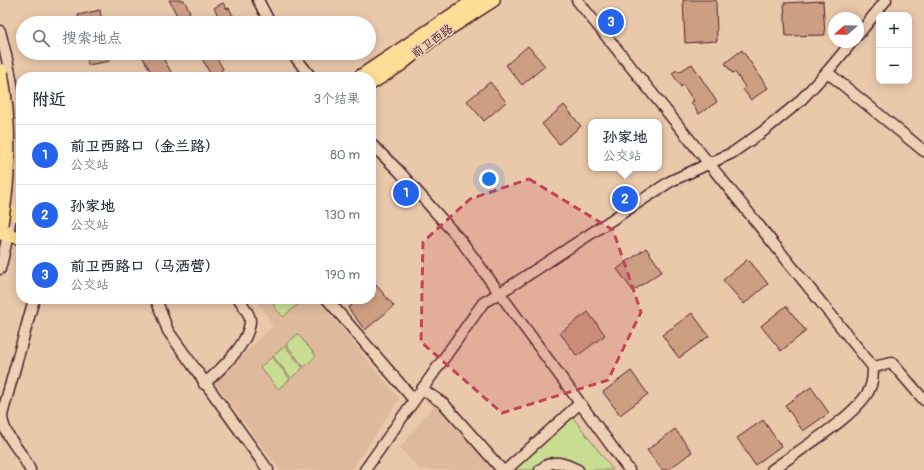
<!DOCTYPE html>
<html lang="zh">
<meta charset="utf-8">
<style>
:root{--surface:#fff;--page:#f6f6f7;--text:#1f2937;--muted:#747a83;--line:#e0e1e3;--accent:#2563eb}
body{margin:0;font-family:Pangolin,"LXGW WenKai TC",sans-serif;background:var(--page);color:var(--text)}
.controls{position:absolute;right:12px;top:12px;display:grid;overflow:hidden;border-radius:8px;box-shadow:0 2px 10px #0003}
.controls button{width:36px;height:36px;display:grid;place-items:center;padding:0;border:0;border-bottom:1px solid var(--line);background:var(--surface);color:var(--text);font:20px sans-serif}
.compass{position:absolute;left:828px;top:12px;width:36px;height:36px;border-radius:50%;background:var(--surface);box-shadow:0 2px 10px #0003;rotate:250deg}
.you{position:absolute;left:489px;top:179px;width:14px;height:14px;margin:-10px;border:3px solid #fff;border-radius:50%;background:#1a73e8;box-shadow:0 0 0 6px #1a73e833}
.badge{display:grid;place-items:center;width:26px;height:26px;border-radius:50%;background:var(--accent);color:#fff;font-size:13px;font-weight:700}
.pin{position:absolute;translate:-50% -50%;border:2px solid #fff;box-shadow:0 1px 4px #0006}
.popup{position:absolute;left:588px;top:119px;width:74px;height:52px;box-sizing:border-box;display:grid;place-content:center;border-radius:8px;background:var(--surface);filter:drop-shadow(0 1px 3px #0005);font-size:13px;white-space:nowrap;color:var(--muted)}
.popup b{font-size:15px;color:var(--text)}
.popup::after{content:'';position:absolute;left:50%;top:100%;margin-left:-8px;border:8px solid transparent;border-top-color:var(--surface)}
.list{margin:0;padding:0;list-style:none}
h2{display:flex;justify-content:space-between;align-items:center;height:52px;margin:0;padding:0 16px;font-size:17px}
h2 small{font-size:13px;font-weight:400;color:var(--muted)}
.list li{display:grid;grid-template-columns:26px 1fr auto;gap:12px;align-items:center;box-sizing:border-box;height:60px;padding:0 16px;border-top:1px solid var(--line)}
.list b{display:block;font-size:15px;white-space:nowrap}
.list p{margin:0;font-size:13px;white-space:nowrap;color:var(--muted)}
.list em{font-size:13px;font-style:normal;color:var(--muted)}
.icon{flex:none;width:22px;height:22px;fill:none;stroke:currentColor;stroke-width:2;stroke-linecap:round;stroke-linejoin:round}
.map{position:relative;flex:none;width:924px;height:470px;overflow:hidden}
.search{position:absolute;background:var(--surface);box-shadow:0 2px 10px #0003;left:16px;top:16px;width:360px;height:44px;display:flex;align-items:center;gap:10px;box-sizing:border-box;padding:0 14px;border-radius:22px;color:var(--muted);font-size:15px}
.panel{position:absolute;background:var(--surface);box-shadow:0 2px 10px #0003;left:16px;top:72px;width:360px;height:232px;border-radius:16px}
.map>svg:first-child{display:block}
</style>
<div class="map">
<svg width="924" height="470" viewBox="0 0 924 470">
<rect width="100%" height="100%" fill="#eac8aa"/>
<filter id="ink" filterUnits="userSpaceOnUse"><feTurbulence type="fractalNoise" baseFrequency=".025" numOctaves="2"/><feDisplacementMap in="SourceGraphic" scale="8" xChannelSelector="R" yChannelSelector="G"/><feConvolveMatrix kernelMatrix="1 2 1 2 8 2 1 2 1" color-interpolation-filters="sRGB"/></filter>
<g filter="url(#ink)">
<!-- built -->
<g fill="#deb99c">
<polygon points="256,299 318,299 399,399 352,470 280,470 212,379 229,368 273,326"/>
<polygon points="435,403 442,409 497,470 420,470 400,448"/>
</g>
<!-- green -->
<g fill="#c9de93" stroke="#8a7e5f">
<polygon points="280,299 304,299 283,317 273,305"/>
<polygon points="298,334 316,356 304,367 286,344"/>
<polygon points="285,346 303,368 291,378 273,356"/>
<polygon points="272,357 290,379 278,389 260,367"/>
<polygon points="572,416 613,470 510,470"/>
</g>
<!-- building -->
<g fill="#cc9f83" stroke="#4a1f2b">
<polygon points="169,0 184,0 190,12 188,14 192,21 181,23"/>
<polygon points="683,0 716,0 717,41 685,43"/>
<polygon points="823,1 825,35 786,36 784,3"/>
<polygon points="223,3 227,9 229,8 237,23 222,23 214,8"/>
<polygon points="100,10 102,23 80,23 78,15"/>
<polygon points="528,46 545,66 522,85 506,65"/>
<polygon points="742,50 768,88 751,100 743,89 745,87 735,72 732,73 725,63"/>
<polygon points="86,53 108,53 110,61 88,65"/>
<polygon points="140,53 160,53 174,77 154,77"/>
<polygon points="199,53 214,53 223,69 221,71 224,77 212,77"/>
<polygon points="692,64 717,102 699,114 691,102 694,101 683,85 681,87 672,73 677,70 679,72"/>
<polygon points="490,82 506,102 484,121 467,101"/>
<polygon points="564,105 581,126 559,144 542,124"/>
<polygon points="646,248 662,271 633,291 617,269"/>
<polygon points="748,259 768,284 744,304 723,280"/>
<polygon points="376,285 394,306 365,330 348,308 359,299 371,299 371,289"/>
<polygon points="786,306 806,331 781,351 761,326"/>
<polygon points="588,312 605,335 577,356 560,333"/>
<polygon points="692,313 709,336 679,358 662,335"/>
<polygon points="631,371 648,394 620,415 603,392"/>
<polygon points="811,387 829,413 803,431 785,405"/>
<polygon points="763,420 781,446 755,465 737,438"/>
<polygon points="675,429 692,452 668,470 662,470 647,450"/>
</g>
<g fill="none" stroke-linecap="round" stroke-linejoin="round">
<!-- minor casing -->
<g stroke="#4a1f2b" stroke-width="13">
<g id="minor">
<polyline points="258,0 270,23"/>
<path d="M 577,0 L 873,367 C 873,375 873,381 870,388 C 860,414 796,452 772,470"/>
<path d="M 0,31 C 6,55 13,80 15,106 C 20,160 14,216 0,269"/>
<polyline points="858,35 886,0"/>
<polyline points="292,53 311,77"/>
<polyline points="827,72 924,151"/>
<polyline points="371,144 398,170 462,242 629,470"/>
<polyline points="156,299 168,331 268,470"/>
<polyline points="327,299 414,400"/>
<polyline points="873,367 892,363 924,400"/>
<path d="M 204,384 C 220,370 249,344 250,321 C 250,313 243,306 239,299"/>
<polyline points="422,389 444,404 502,470"/>
<path d="M 30,470 C 22,450 3,437 2,415 L 34,299"/>
<polyline points="365,470 483,303 517,282 671,181 732,153 765,130 799,102 827,72 852,42"/>
<polyline points="506,470 579,404"/>
<path d="M 540,470 C 553,458 564,463 578,470"/>
</g>
</g>
<!-- major casing -->
<g stroke="#4a1f2b" stroke-width="16">
<g id="major">
<polyline points="360,77 475,0"/>
<polyline points="371,83 401,64 431,40 493,0"/>
<polyline points="0,208 21,216"/>
<polyline points="0,233 21,238"/>
</g>
</g>
<!-- minor -->
<use href="#minor" stroke="#eed0b4" stroke-width="10"/>
<!-- major -->
<use href="#major" stroke="#fedd96" stroke-width="13"/>
<!-- highway-bridge casing -->
<g stroke="#4a1f2b" stroke-width="18" stroke-linecap="butt">
<path id="highway-bridge" d="M 0,72 C 9,123 9,174 0,224"/>
</g>
<!-- highway-bridge -->
<use href="#highway-bridge" stroke="#fedd96" stroke-width="15"/>
</g>
</g>
<!-- marked area -->
<path fill="#c44556" fill-opacity="0.2" stroke="#c44556" stroke-width="3" stroke-dasharray="8 5" stroke-linejoin="round" d="M 529,179 L 613,230 L 641,312 L 608,380 L 502,413 L 421,342 L 423,242 L 470,199 Z"/>
<g text-anchor="middle" stroke-width="3.5" stroke-linejoin="round" paint-order="stroke">
<!-- street labels -->
<g font-size="12" fill="#4a1f2b" stroke="#eed0b4">
<text transform="translate(432 41) rotate(-36)" y="4">前卫西路</text>
</g>
</g>
</svg>
<div class="controls">
<button>+</button>
<button>−</button>
</div>
<svg class="compass" viewBox="-18 -18 36 36"><path d="M0-13l5 13h-10z" fill="#e53935"/><path d="M0 13l5-13h-10z" fill="#747a83"/></svg>
<div class="you"></div>
<div class="pin badge" style="left:406px;top:193px">1</div>
<div class="pin badge" style="left:625px;top:199px">2</div>
<div class="popup"><b>孙家地</b>公交站</div>
<div class="pin badge" style="left:611px;top:22px">3</div>
<div class="search"><svg class="icon" aria-label="search" viewBox="0 0 24 24"><circle cx="10" cy="10" r="6"/><path d="M15 15l6 6"/></svg>搜索地点</div>
<section class="panel">
<h2>附近<small>3个结果</small></h2>
<ul class="list">
<li><span class="badge">1</span><div><b>前卫西路口（金兰路）</b><p>公交站</p></div><em>80 m</em></li>
<li><span class="badge">2</span><div><b>孙家地</b><p>公交站</p></div><em>130 m</em></li>
<li><span class="badge">3</span><div><b>前卫西路口（马洒营）</b><p>公交站</p></div><em>190 m</em></li>
</ul>
</section>
</div>
